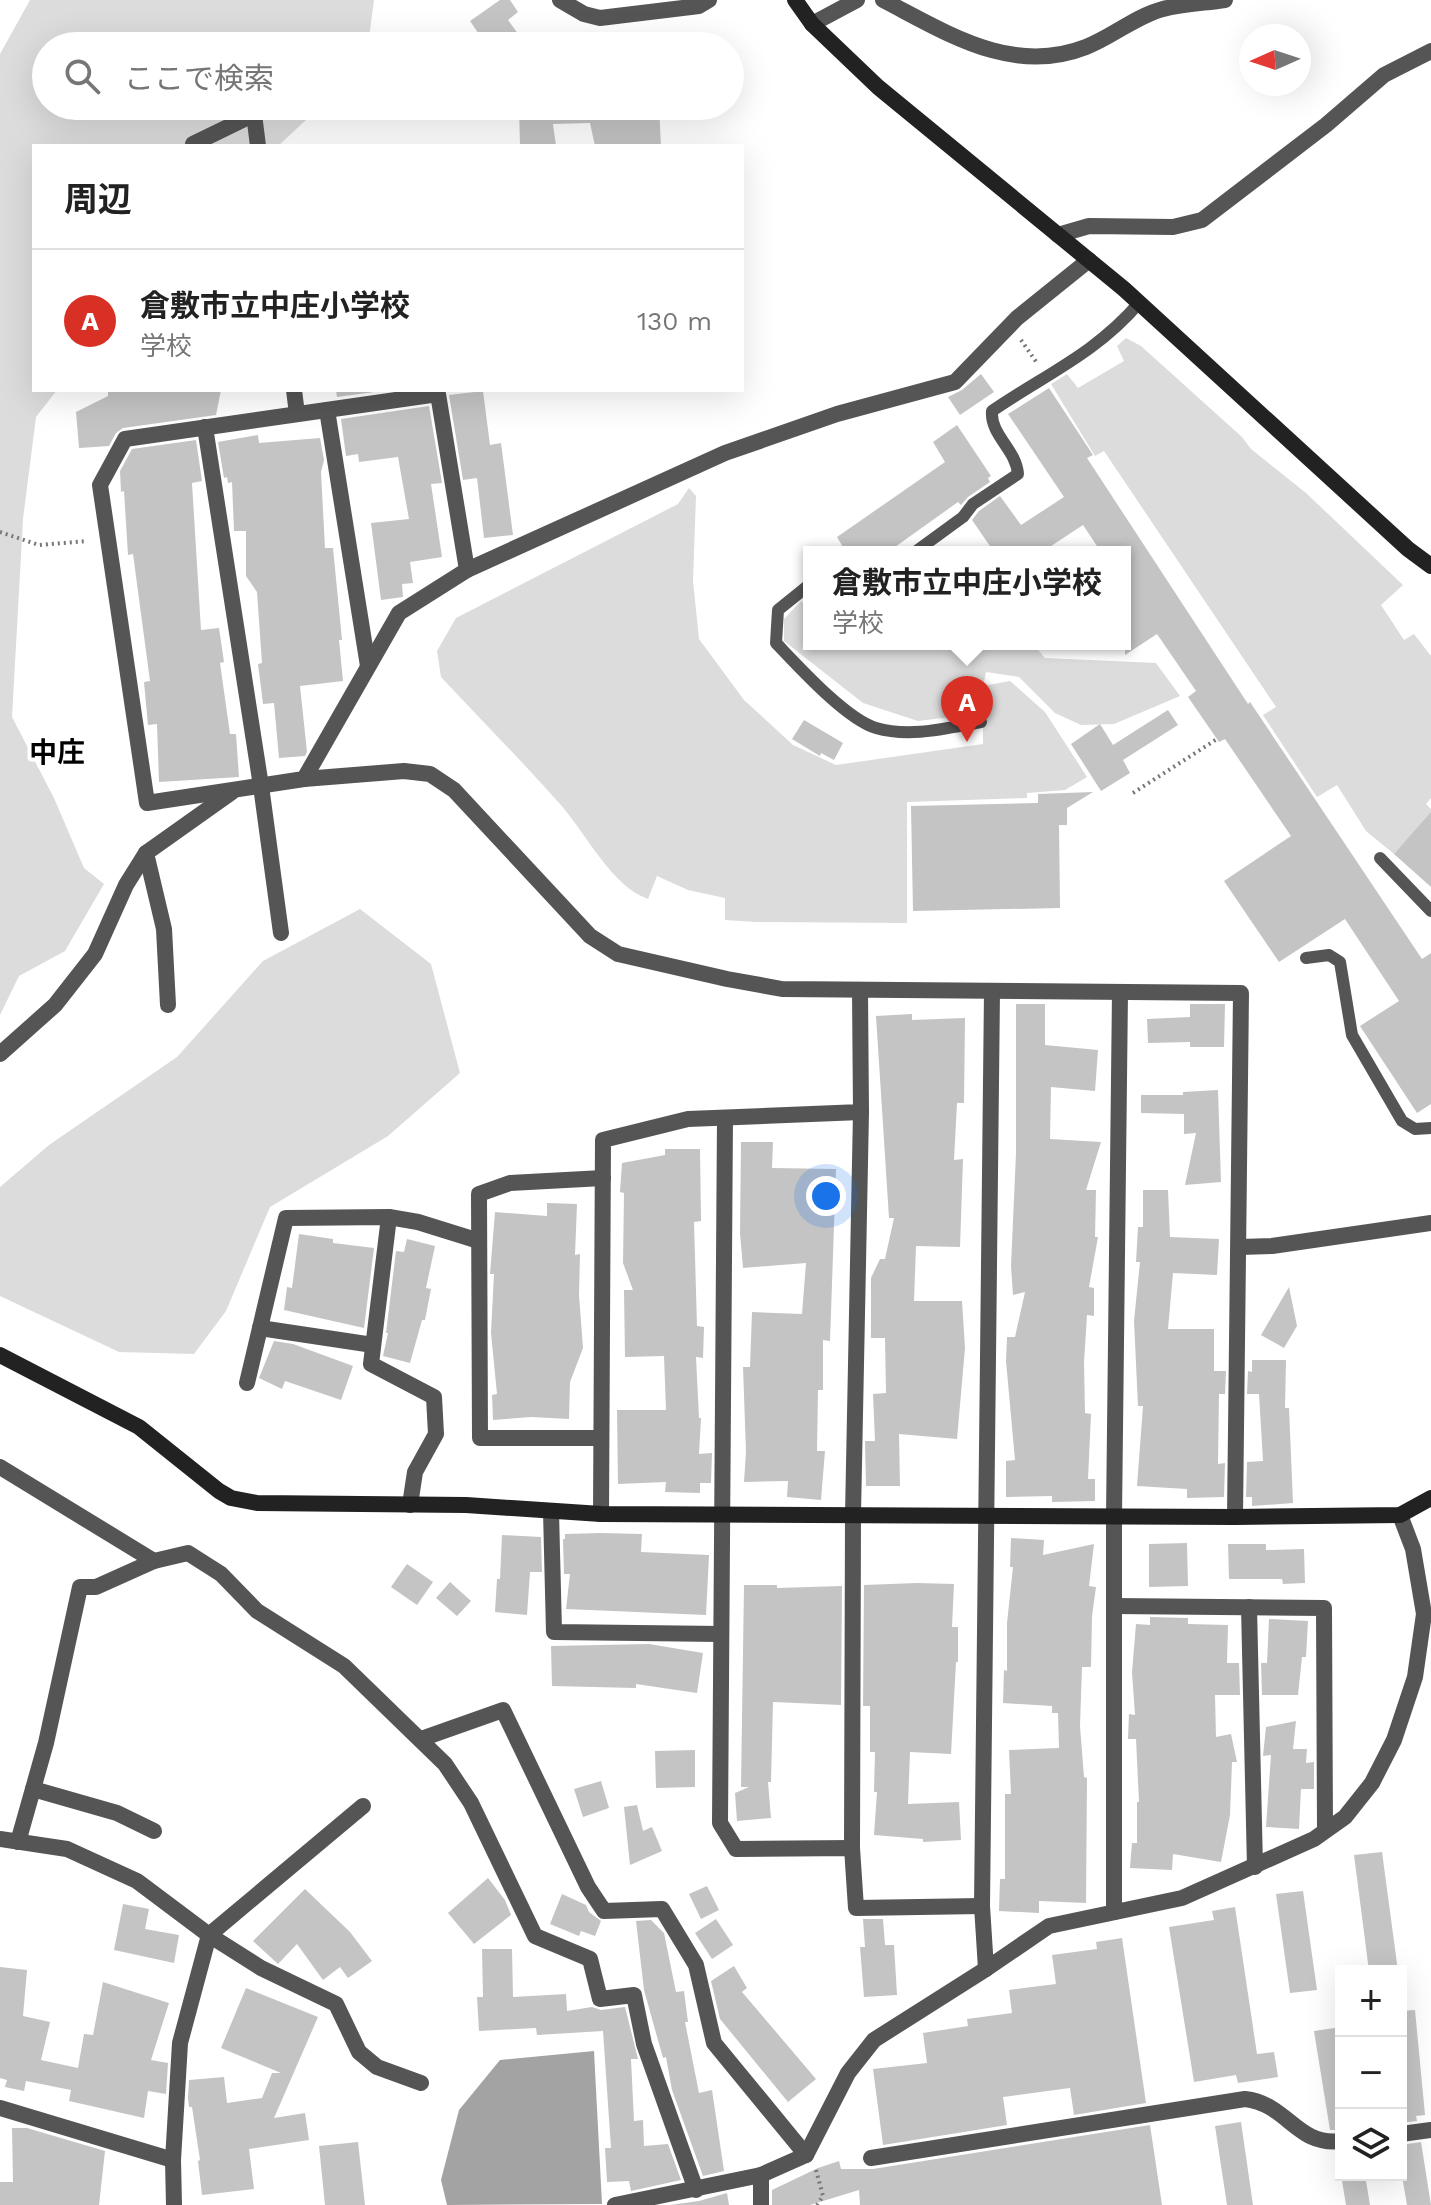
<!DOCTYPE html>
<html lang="ja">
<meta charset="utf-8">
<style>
:root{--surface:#fff;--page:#f2f2f2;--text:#222;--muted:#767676;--line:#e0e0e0;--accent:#d93025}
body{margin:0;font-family:"Work Sans","Noto Sans JP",sans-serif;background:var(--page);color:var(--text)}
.controls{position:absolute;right:24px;bottom:24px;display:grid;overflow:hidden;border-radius:0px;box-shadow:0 8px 32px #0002}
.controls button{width:72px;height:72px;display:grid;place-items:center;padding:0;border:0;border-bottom:2px solid var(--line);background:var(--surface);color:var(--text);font:40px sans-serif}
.compass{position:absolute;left:1239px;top:24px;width:72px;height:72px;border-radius:50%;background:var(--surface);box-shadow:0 8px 32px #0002;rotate:267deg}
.you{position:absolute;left:826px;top:1196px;width:28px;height:28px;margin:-20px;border:6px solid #fff;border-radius:50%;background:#1a73e8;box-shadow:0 0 0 12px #1a73e833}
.badge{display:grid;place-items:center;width:52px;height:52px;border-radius:50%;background:var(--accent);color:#fff;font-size:26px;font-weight:700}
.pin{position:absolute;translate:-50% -66px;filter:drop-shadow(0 2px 4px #0008)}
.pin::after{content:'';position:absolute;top:42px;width:28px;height:24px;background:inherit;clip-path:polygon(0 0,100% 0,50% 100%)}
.popup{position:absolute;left:803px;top:546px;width:328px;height:104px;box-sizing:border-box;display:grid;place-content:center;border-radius:0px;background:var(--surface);filter:drop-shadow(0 2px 6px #0005);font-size:26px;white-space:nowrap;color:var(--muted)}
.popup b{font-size:30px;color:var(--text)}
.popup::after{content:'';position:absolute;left:50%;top:100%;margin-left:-16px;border:16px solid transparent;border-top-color:var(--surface)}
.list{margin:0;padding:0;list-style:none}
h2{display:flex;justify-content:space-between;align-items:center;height:104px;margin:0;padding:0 32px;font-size:34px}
h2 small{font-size:26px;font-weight:400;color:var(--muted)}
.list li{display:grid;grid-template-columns:52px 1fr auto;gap:24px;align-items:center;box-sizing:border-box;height:144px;padding:0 32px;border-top:2px solid var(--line)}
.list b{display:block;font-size:30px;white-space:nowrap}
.list p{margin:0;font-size:26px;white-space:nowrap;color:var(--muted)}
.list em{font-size:26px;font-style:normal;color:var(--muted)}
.icon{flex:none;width:44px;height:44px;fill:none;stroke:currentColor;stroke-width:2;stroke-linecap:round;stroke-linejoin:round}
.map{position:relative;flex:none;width:1431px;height:2205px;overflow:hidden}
.search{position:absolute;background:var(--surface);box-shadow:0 8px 32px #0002;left:32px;top:32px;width:712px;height:88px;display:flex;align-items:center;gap:20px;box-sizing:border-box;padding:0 28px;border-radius:44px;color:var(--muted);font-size:30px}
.panel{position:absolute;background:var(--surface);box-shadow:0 8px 32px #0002;left:32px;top:144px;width:712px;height:248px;border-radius:0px}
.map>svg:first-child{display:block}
</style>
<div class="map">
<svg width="1431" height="2205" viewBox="0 0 1431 2205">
<rect width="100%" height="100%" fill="#fff"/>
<!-- green -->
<g fill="#dcdcdc">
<polygon points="30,0 374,0 368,46 46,46 46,106 321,106 278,146 34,146 34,390 57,390 36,417 23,519 12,717 54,798 84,868 104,884 65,951 19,976 0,1015 0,54"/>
<polygon points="1126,338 1141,346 1242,437 1251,449 1306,493 1403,585 1381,605 1404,640 1414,634 1431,656 1431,798 1426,804 1431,809 1431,815 1394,854 1366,831 1337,785 1317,797 1263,715 1276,707 1104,451 1095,456 1051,384 1067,374 1078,388 1124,361 1117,346"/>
<path d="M 689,488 L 696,496 L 693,581 L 699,639 L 744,700 L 793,745 L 836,765 L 983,744 L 983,690 L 976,714 L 918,721 L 863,703 L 784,641 L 784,619 L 801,601 L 809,608 L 809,644 L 1033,644 L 1045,658 L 1156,663 L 1180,696 L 1114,724 L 1081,725 L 1055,713 L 1019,677 L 986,672 L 983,686 L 1010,681 L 1045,712 L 1087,777 L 1065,790 L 1027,793 L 1027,798 L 907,802 L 907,923 L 756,922 L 725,920 L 725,898 L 688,890 L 657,876 L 648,899 C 611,886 586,833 560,804 C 522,761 481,720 441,677 L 437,651 L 456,618 L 678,504 Z"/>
<polygon points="360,909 431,964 460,1073 388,1136 270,1207 226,1311 194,1354 119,1352 0,1296 0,1187 49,1145 177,1057 263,961"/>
</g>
<!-- water -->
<polygon fill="#a3a3a3" points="594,2051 602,2204 447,2205 441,2180 459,2110 500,2060"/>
<!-- building -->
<g fill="#c4c4c4">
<polygon points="500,0 510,0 518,12 508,20 527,46 487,46 470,21"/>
<polygon points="519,106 659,106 661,146 595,146 590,123 553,124 556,146 520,146"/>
<polygon points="981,374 994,392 960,415 948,397 962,390"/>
<polygon points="1049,388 1093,455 1087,458 1248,704 1250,702 1422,959 1431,953 1431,1104 1417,1113 1360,1026 1399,1001 1345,919 1279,962 1224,881 1291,836 1225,739 1219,742 1188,697 1196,691 1157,634 1125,655 1125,552 1101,552 1083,525 1042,552 994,552 972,520 979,511 1000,496 1021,525 1064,497 1008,414"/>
<polygon points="108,390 221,390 216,415 123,428 116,433 109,446 79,448 76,412 108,396"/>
<polygon points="336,390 389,390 337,397"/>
<polygon points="483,391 490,445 501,443 513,535 484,538 477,478 463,480 449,395"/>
<polygon points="429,406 442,483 431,484 442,557 410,562 413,583 402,584 403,597 381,600 371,523 409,519 398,457 359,462 358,454 346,456 341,419"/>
<polygon points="957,425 991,476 988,478 990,482 968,497 961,505 958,502 888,552 846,552 837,537 945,462 933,442"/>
<polygon points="258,435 259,443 320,438 324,460 321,472 325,548 333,548 342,640 339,640 343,681 300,686 307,752 305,756 279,758 274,703 263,704 258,664 262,663 257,592 246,576 246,531 234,531 232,482 228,483 227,477 224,478 218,442"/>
<polygon points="196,440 202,481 192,483 201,630 219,628 224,662 220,663 230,734 236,734 239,777 159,782 157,724 148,725 144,682 150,681 133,554 128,555 124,491 121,492 120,471 132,449"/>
<polygon points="1168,710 1178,725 1123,760 1130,773 1101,791 1071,744 1100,724 1113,745"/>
<polygon points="804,720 843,743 834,760 821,753 820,756 792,739"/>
<polygon points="1093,792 1067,808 1067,825 1059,825 1060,908 913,911 911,806 1038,803 1038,794"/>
<polygon points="1431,812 1431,887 1394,854"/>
<polygon points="1016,1004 1045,1004 1045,1045 1098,1050 1095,1091 1051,1087 1050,1139 1101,1142 1086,1190 1096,1190 1095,1237 1098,1237 1089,1287 1094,1288 1094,1316 1087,1315 1084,1362 1085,1413 1091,1414 1088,1479 1095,1479 1095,1501 1052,1502 1052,1496 1006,1497 1006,1461 1015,1460 1006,1361 1007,1337 1015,1337 1025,1292 1013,1295 1011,1266 1016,1153"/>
<polygon points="1190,1004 1225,1004 1224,1047 1190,1047 1190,1042 1148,1043 1147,1019 1190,1017"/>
<polygon points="912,1014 912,1020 965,1018 964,1103 957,1103 954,1160 963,1159 960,1247 916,1246 914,1301 962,1301 965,1348 957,1439 899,1434 900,1486 866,1486 865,1441 875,1441 873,1394 886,1393 885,1338 871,1338 871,1278 880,1259 885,1259 894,1218 889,1218 876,1016"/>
<polygon points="1218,1090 1221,1182 1185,1185 1196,1133 1184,1134 1184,1114 1141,1113 1141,1095 1183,1095 1183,1092"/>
<polygon points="741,1142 773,1142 772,1168 836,1169 830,1341 823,1340 823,1390 818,1390 817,1451 825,1451 821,1500 787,1497 788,1481 744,1482 746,1452 743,1367 750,1367 752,1312 802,1314 806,1263 743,1268 740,1233"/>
<polygon points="665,1149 700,1149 701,1221 694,1222 697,1326 704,1327 703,1358 696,1357 699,1418 701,1418 699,1454 712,1453 711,1483 700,1483 700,1493 665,1492 666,1482 618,1484 617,1410 666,1410 664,1356 625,1357 624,1290 633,1290 623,1263 624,1193 620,1192 622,1163 665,1155"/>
<polygon points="1143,1190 1168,1190 1170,1237 1219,1239 1217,1275 1173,1273 1168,1329 1214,1329 1214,1371 1226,1371 1225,1394 1219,1394 1218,1464 1225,1463 1224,1497 1187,1498 1187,1489 1137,1486 1143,1406 1138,1406 1134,1321 1140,1262 1136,1262 1138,1227 1143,1227"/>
<polygon points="547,1203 577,1204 575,1255 580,1254 579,1295 583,1348 570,1382 569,1419 531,1417 493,1420 492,1395 497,1394 491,1333 494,1274 490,1274 495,1212 547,1216"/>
<polygon points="299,1234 333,1239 333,1243 374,1248 364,1328 284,1310 287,1287 292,1288"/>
<polygon points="407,1239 435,1246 426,1288 431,1289 425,1320 422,1320 410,1363 383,1356 388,1333 386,1333 396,1251 404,1252"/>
<polygon points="1289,1287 1297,1326 1284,1348 1261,1335"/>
<polygon points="274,1341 293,1344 353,1366 341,1400 285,1381 282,1389 259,1378"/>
<polygon points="1252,1360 1286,1360 1285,1408 1289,1408 1293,1503 1252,1506 1252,1497 1246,1497 1247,1462 1263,1461 1259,1394 1247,1394 1248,1371 1252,1372"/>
<polygon points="601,1533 642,1534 641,1552 709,1555 706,1615 566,1609 570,1574 564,1574 563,1539 565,1539 565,1534"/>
<polygon points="502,1535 541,1537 542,1572 530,1572 527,1615 495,1612 497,1579 500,1579"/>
<polygon points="1011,1538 1044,1540 1043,1555 1094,1544 1089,1586 1096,1587 1092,1616 1091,1667 1082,1667 1080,1726 1084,1777 1087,1778 1086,1903 1039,1901 1039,1913 999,1911 1000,1879 1005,1879 1005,1794 1011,1794 1009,1750 1059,1748 1058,1713 1052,1713 1052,1706 1003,1703 1004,1670 1007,1671 1007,1623 1013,1567 1010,1567"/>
<polygon points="1187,1543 1188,1586 1149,1587 1149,1544"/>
<polygon points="1228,1544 1266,1544 1266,1550 1304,1549 1305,1583 1283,1584 1282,1579 1229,1579"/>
<polygon points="407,1564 433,1582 417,1605 391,1587"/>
<polygon points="450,1582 471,1601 457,1616 436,1598"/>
<polygon points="917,1583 954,1584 952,1627 958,1627 958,1662 956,1662 951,1754 910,1752 908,1804 959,1802 961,1840 923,1842 923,1839 874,1835 877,1792 874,1792 875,1752 870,1752 870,1706 863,1706 864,1585"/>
<polygon points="744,1585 777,1585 777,1588 842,1586 841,1705 773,1702 771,1782 768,1782 771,1818 737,1821 735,1793 749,1787 741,1787"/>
<polygon points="1150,1617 1188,1618 1188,1624 1228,1625 1227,1663 1239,1663 1240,1695 1215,1695 1216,1737 1231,1734 1237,1762 1232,1762 1230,1815 1221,1862 1173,1854 1172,1870 1130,1868 1132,1843 1137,1843 1137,1802 1139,1802 1136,1739 1128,1739 1129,1714 1135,1715 1132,1672 1136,1624 1150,1625"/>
<polygon points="1269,1619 1308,1621 1306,1657 1302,1657 1298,1695 1262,1695 1261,1663 1267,1663"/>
<polygon points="649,1644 703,1653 697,1693 636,1684 636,1688 552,1686 551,1646"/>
<polygon points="1296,1721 1293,1749 1307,1749 1306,1763 1314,1762 1314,1789 1301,1789 1299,1829 1266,1827 1271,1755 1263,1756 1266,1727"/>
<polygon points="695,1750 695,1787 656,1788 655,1751"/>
<polygon points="601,1781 609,1808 583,1817 574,1789"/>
<polygon points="637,1805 643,1831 652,1827 662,1851 630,1865 624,1807"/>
<polygon points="1382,1852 1398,1971 1369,1971 1354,1855"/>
<polygon points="488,1878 505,1900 511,1915 474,1944 448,1913"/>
<polygon points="707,1886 719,1910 701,1919 689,1894"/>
<polygon points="305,1889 350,1932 372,1961 348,1978 340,1967 323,1980 297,1944 278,1964 253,1941"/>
<polygon points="1303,1891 1317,1990 1290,1993 1276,1894"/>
<polygon points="562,1894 586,1905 589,1912 601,1921 595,1936 581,1931 579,1936 550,1924"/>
<polygon points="123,1904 149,1909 145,1929 179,1935 174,1963 114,1950"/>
<polygon points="1235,1907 1257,2054 1274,2052 1278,2077 1238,2083 1236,2075 1194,2082 1169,1927 1214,1920 1212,1911"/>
<polygon points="716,1919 733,1945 712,1959 695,1933"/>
<polygon points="863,1919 883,1919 885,1945 894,1945 897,1995 864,1997 860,1947 865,1947"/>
<polygon points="651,1920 664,1933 676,1992 684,1991 688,2022 685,2022 699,2093 712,2090 724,2171 703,2176 672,2090 666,2057 663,2058 644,1990 636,1921"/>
<polygon points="1122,1938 1146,2103 1074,2115 1070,2088 1003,2097 1007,2125 883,2145 873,2069 927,2063 923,2033 968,2026 967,2019 1012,2013 1009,1990 1056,1984 1052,1955 1097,1949 1096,1942"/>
<polygon points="482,1949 512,1949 513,1997 566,1994 567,2011 592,2007 601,2010 625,2007 638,2059 631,2059 634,2121 643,2120 644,2146 668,2144 681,2180 631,2191 629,2181 607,2182 605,2148 611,2148 603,2031 537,2035 536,2028 479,2031 477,1997 483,1997"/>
<polygon points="734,1966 747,1988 742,1992 816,2079 788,2102 720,2019 711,1981"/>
<polygon points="0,1967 27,1970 23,2016 50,2022 41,2060 78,2068 84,2034 93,2035 103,1982 169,2003 151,2060 168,2063 166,2094 148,2091 144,2118 69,2101 71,2090 26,2081 24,2091 5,2087 7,2080 0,2078"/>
<polygon points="246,1988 318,2017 274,2118 305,2113 309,2140 249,2149 254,2189 202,2195 198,2161 200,2160 192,2107 189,2107 188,2098 189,2080 224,2077 227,2103 262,2098 272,2073 281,2073 221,2048"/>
<polygon points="1415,2010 1425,2115 1416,2116 1417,2121 1401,2123 1401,2011"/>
<polygon points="1341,2027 1341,2130 1330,2130 1314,2031"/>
<polygon points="1241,2122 1253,2205 1227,2205 1215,2126"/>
<polygon points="1150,2125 1162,2205 860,2205 859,2190 810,2205 772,2205 772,2190 818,2168 839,2161 841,2169 873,2169"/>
<polygon points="12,2128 27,2128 105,2151 99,2205 0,2205 0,2182 13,2182"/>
<polygon points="358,2142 365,2205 325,2205 319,2146"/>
<polygon points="1421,2142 1431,2205 1407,2205 1401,2170 1401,2145"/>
<polygon points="1341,2175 1365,2175 1370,2205 1346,2205"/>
<polygon points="727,2193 729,2205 670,2205 699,2201"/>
</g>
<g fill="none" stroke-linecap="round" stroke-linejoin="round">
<!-- path -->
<g stroke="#777" stroke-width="4" stroke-dasharray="2 4" stroke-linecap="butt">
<polyline points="1021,340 1037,363"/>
<polyline points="0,532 39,545 87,541"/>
<polyline points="1133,793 1217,739"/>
<polyline points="816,2170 823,2196 817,2205"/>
</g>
<!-- lane -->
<g stroke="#555" stroke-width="12">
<path d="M 915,552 L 963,517 L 973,504 L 1018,474 C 1016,449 990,435 992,411 C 1046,374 1095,354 1139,303"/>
<path d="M 809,585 L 778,610 L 776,643 C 798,666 846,719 876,728 C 910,738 947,728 981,722"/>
<polyline points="1380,858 1431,911"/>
<polyline points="1306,958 1329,955 1340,962 1352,1035 1402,1121 1415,1129 1431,1128"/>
</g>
<!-- street -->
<g stroke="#555" stroke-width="16">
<polyline points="560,0 584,14 600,18 699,6 709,0"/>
<path d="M 883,0 C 947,33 1012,76 1086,47 C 1112,37 1136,16 1163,9 C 1183,4 1205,3 1225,0"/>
<polyline points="812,24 857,0"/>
<polyline points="254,114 258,146"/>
<polyline points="193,144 271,106"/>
<polyline points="1058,235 1089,226 1173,227 1202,220 1326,125 1384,75 1431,51"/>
<polyline points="294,390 297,414"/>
<polygon points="438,394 467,570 399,613 304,779 147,803 100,485 125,439"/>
<polyline points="327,410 368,666"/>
<polyline points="205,427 261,786 281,933"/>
<polyline points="467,570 725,453 837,414 955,382 1017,318 1089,260"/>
<polyline points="304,779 404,771 430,774 454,790 590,936 618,954 727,979 782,989 1241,993 1235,1517"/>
<polyline points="146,853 164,929 168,1005"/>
<polyline points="0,1054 55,1005 95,954 126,885 146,853 232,792"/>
<polyline points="725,1118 720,1823 736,1849 852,1848 856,1908 982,1906"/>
<polyline points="389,1217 371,1364 434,1397 436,1434 415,1472 410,1505"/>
<polyline points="1240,1247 1272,1246 1431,1223"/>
<polyline points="260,1328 373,1345"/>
<polyline points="247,1383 286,1218 389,1217 418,1222 479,1241"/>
<polyline points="601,1438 480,1438 479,1194 510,1183 603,1178"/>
<polyline points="0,1467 154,1561 188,1553 221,1574 257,1611 344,1666 445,1764 471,1803 535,1936 590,1959 600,1999 634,1995 644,2044 696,2190"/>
<polyline points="551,1511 554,1632 721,1634"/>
<polyline points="601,1514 603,1140 688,1119 861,1112 860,990"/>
<polyline points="1114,1606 1324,1608 1325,1830"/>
<polyline points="1249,1607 1255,1867"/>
<polyline points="421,1739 503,1710 588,1887 604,1911 662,1909 696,1965 714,2043 806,2155"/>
<polyline points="33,1789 117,1813 154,1831"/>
<polyline points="363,1806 209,1935 261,1968 336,2004 359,2052 377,2067 421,2083"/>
<polyline points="0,1839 67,1849 137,1881 209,1935 180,2043 173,2160 174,2205"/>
<polyline points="18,1842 46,1743 80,1587 96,1587 154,1561"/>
<polyline points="852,1848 853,1515 861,1112"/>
<polyline points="1114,1912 1114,1517 1120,992"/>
<polyline points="986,1969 982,1906 992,991"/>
<polyline points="0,2108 173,2160"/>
<polyline points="1401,2134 1431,2130"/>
<path d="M 871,2158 L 1245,2099 C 1288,2104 1297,2147 1341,2141"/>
<polyline points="761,2175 761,2205"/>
<polyline points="615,2205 761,2175 806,2155 848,2073 874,2040 986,1969 1049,1926 1182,1898 1314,1839 1345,1817 1372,1783 1394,1740 1415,1677 1424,1614 1413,1549 1400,1515"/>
</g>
<!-- secondary -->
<g stroke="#222" stroke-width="16">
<polyline points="795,0 812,24 878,87 1124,289 1408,549 1431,566"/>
<polyline points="0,1355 139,1427 219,1491 231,1498 257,1503 466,1505 601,1514 1235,1517 1400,1515 1431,1498"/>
</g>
</g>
<g text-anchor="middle" stroke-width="8" stroke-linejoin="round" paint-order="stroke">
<!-- quarter labels -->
<g font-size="28" font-weight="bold" fill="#000" stroke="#fff">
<text x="57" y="762">中庄</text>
</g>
</g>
</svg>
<div class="controls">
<button>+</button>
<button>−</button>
<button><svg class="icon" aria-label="layers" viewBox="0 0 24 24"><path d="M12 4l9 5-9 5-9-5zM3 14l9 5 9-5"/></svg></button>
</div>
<svg class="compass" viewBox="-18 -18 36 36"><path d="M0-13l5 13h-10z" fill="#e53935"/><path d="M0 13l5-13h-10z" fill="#767676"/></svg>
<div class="you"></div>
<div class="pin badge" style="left:967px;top:742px">A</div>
<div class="popup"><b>倉敷市立中庄小学校</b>学校</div>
<div class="search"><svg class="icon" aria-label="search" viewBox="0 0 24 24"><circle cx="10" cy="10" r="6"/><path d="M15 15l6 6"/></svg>ここで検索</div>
<section class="panel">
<h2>周辺<small></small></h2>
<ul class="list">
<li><span class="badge">A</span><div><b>倉敷市立中庄小学校</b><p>学校</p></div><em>130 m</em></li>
</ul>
</section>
</div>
